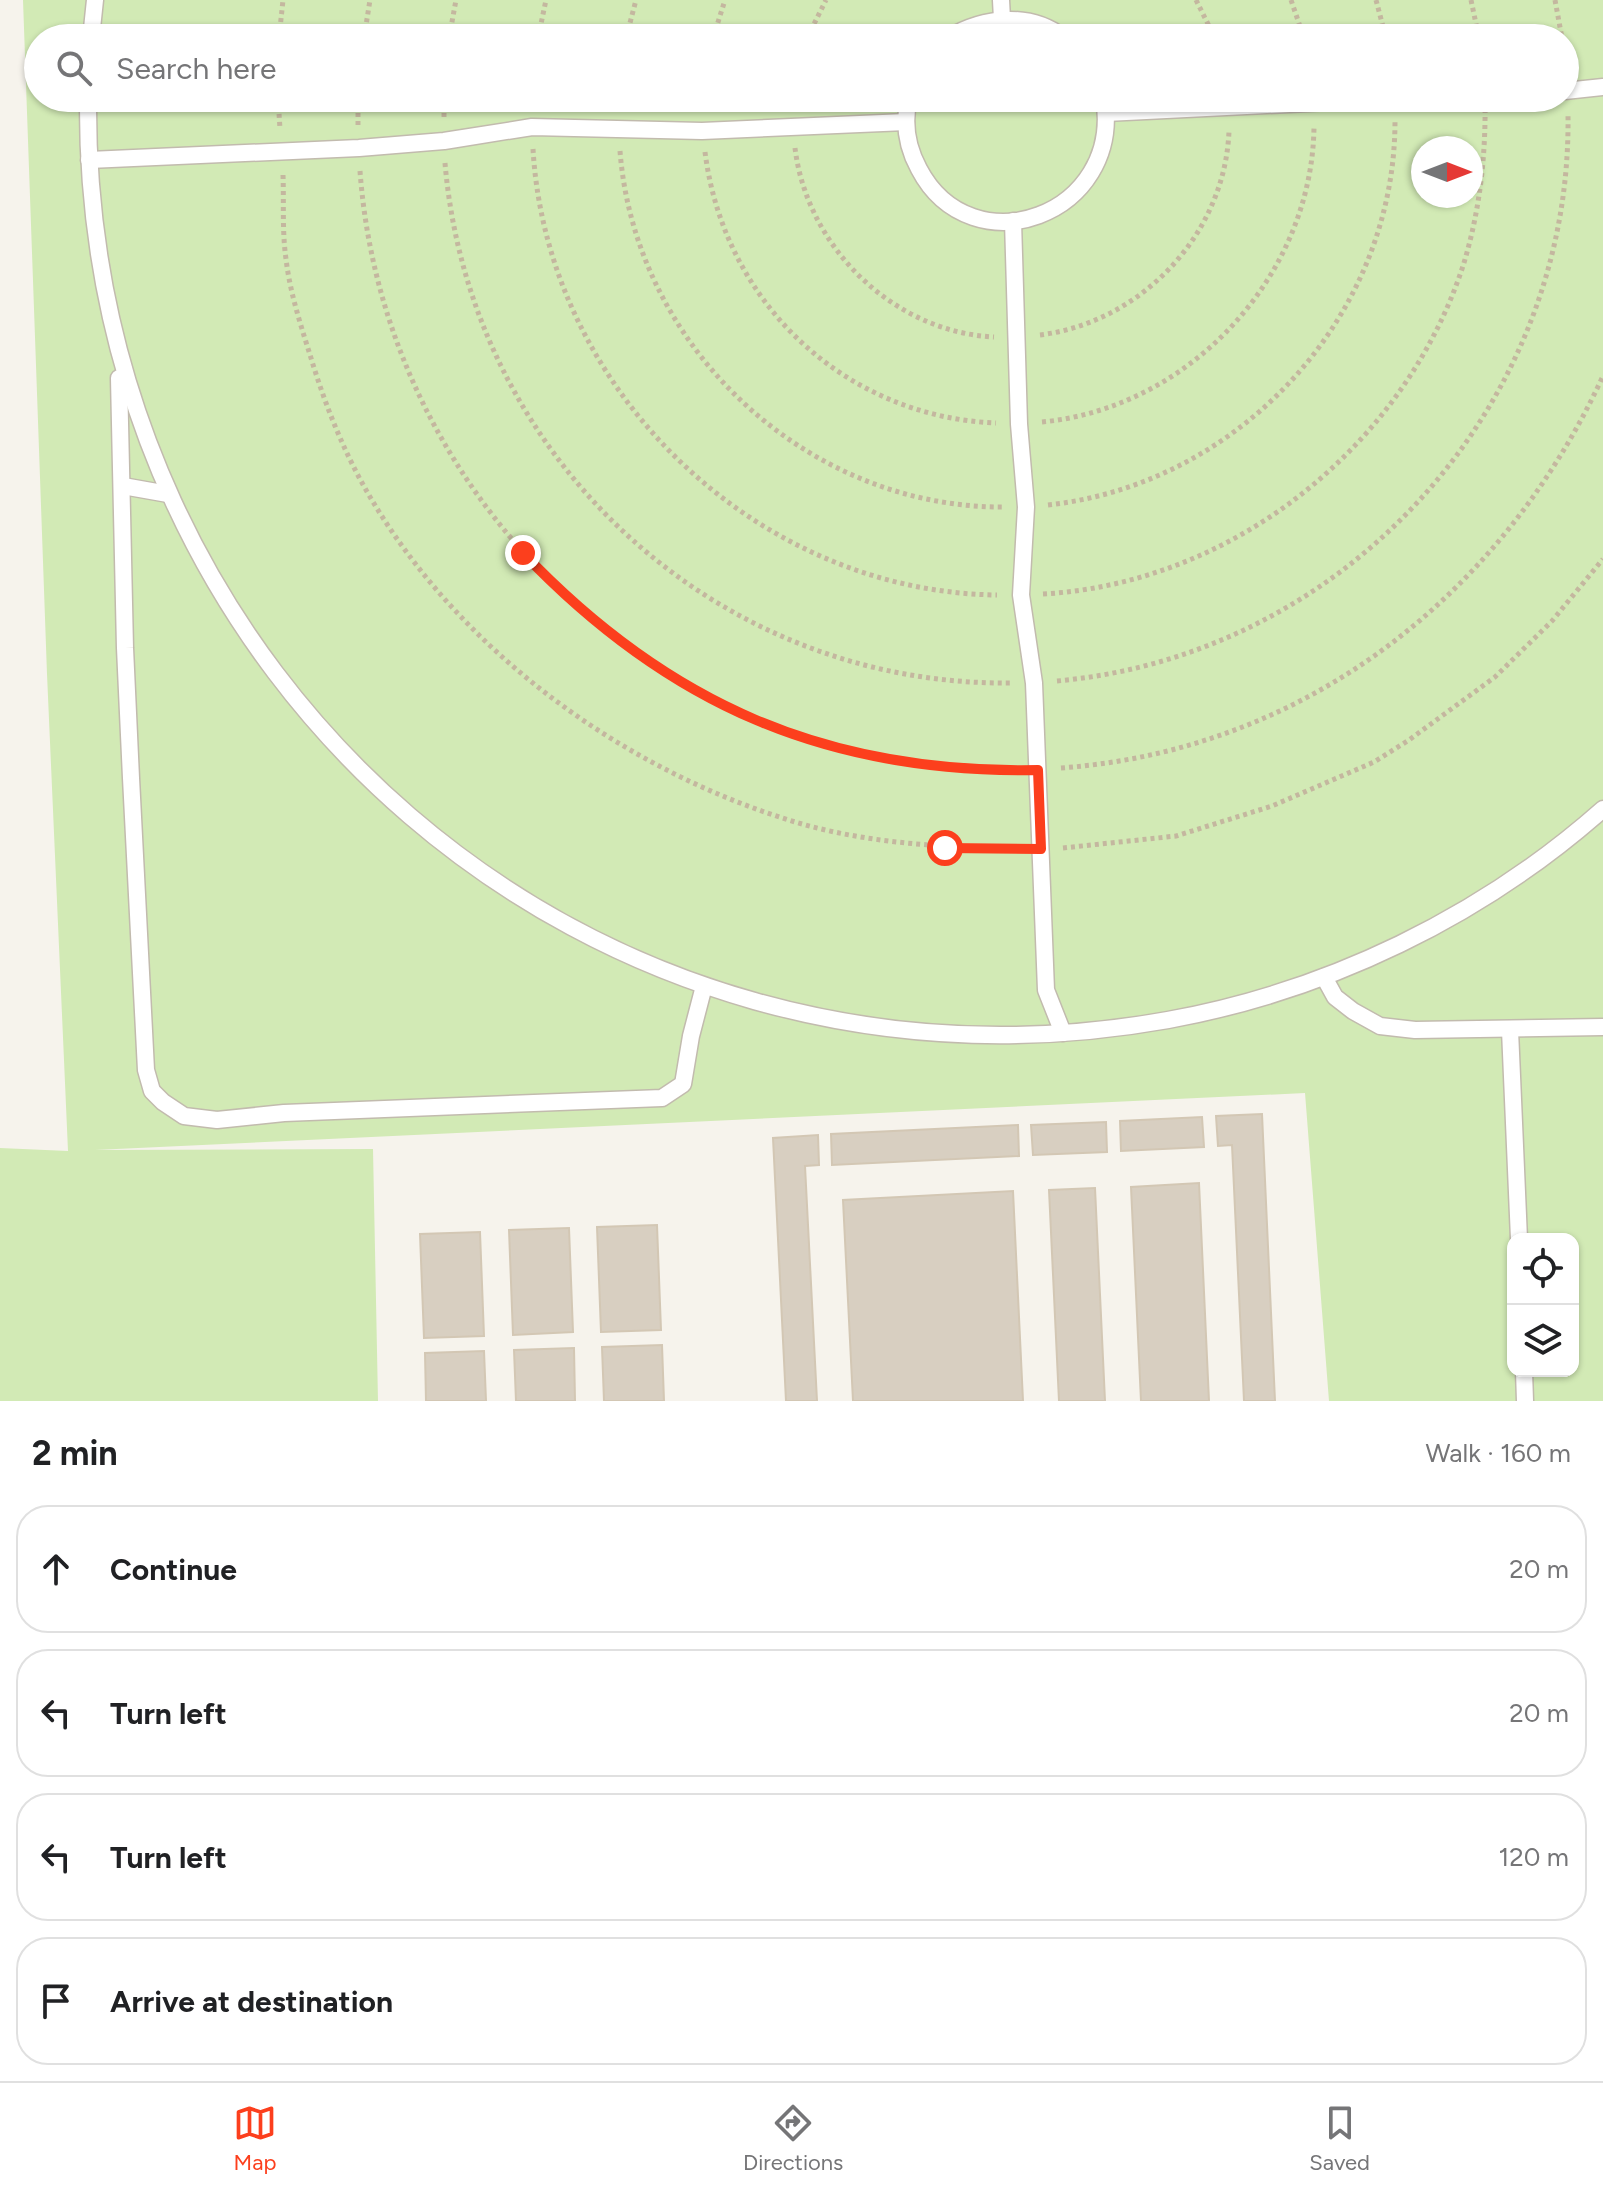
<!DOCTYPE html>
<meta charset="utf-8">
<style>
:root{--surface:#fff;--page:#f2f2f2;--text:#202124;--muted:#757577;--line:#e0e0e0;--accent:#fc3f1d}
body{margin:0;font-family:Figtree,sans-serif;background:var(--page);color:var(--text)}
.controls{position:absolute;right:24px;bottom:24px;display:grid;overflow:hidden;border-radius:16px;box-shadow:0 2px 6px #0004}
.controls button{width:72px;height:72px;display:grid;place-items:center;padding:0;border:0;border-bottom:2px solid var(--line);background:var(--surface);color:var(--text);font:40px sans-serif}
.compass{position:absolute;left:1411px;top:136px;width:72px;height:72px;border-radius:50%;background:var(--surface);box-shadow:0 2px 6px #0004;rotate:90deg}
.stop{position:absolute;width:24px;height:24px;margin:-18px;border:6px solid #fc3f1d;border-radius:50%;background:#fff}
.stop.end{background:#fc3f1d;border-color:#fff;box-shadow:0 2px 8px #0008}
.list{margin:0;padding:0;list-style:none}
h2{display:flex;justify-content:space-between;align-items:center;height:104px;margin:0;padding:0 32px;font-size:34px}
h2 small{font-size:26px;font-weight:400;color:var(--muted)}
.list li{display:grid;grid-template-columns:52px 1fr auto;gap:24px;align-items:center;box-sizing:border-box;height:128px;margin:0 16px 16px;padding:0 16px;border:2px solid var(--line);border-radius:32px}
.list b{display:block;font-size:30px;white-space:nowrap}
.list em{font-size:26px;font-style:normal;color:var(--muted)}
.icon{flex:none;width:44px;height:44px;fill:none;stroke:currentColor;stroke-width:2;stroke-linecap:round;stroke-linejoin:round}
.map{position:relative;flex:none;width:1603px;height:1401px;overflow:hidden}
.search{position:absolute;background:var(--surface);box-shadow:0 2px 6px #0004;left:24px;right:24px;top:24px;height:88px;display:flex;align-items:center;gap:20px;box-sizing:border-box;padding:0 28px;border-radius:44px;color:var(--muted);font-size:30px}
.sheet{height:680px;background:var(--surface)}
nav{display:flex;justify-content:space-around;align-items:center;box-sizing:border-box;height:112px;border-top:2px solid var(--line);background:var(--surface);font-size:22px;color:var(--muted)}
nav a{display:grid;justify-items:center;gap:4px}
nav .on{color:var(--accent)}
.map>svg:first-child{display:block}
</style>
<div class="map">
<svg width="1603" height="1401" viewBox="0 0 1603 1401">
<rect width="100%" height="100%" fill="#f6f3ec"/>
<!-- green -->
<path fill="#d2eab5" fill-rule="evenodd" d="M 23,0 L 1603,0 L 1603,1401 L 1329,1401 L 1305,1093 L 95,1150 L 373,1149 L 378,1401 L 0,1401 L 0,1148 L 68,1151 L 47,674 ZM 38,38 L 1565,38 L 1565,98 L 38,98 ZM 1423,148 L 1471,148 L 1471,196 L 1423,196 ZM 1513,1239 L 1573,1239 L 1573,1371 L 1513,1371 Z"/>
<!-- building -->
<g fill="#d8cfc1" stroke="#d3c7b4" stroke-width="2">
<polygon points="1262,1114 1275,1401 1244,1401 1232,1145 1218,1146 1216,1116"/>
<polygon points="1202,1117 1204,1147 1121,1151 1120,1121"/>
<polygon points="1106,1122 1107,1152 1033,1155 1031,1125"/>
<polygon points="1018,1125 1019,1156 832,1165 831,1134"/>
<polygon points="818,1135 819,1165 805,1166 817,1401 786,1401 773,1138"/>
<polygon points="1199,1183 1209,1401 1141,1401 1131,1187"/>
<polygon points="1095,1188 1105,1401 1059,1401 1049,1190"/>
<polygon points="1013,1191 1023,1401 853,1401 843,1200"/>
<polygon points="657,1225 661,1330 601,1332 597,1227"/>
<polygon points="569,1228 573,1332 513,1335 509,1230"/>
<polygon points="480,1232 484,1336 424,1338 420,1234"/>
<polygon points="662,1345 664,1401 604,1401 602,1347"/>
<polygon points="574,1348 575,1401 516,1401 514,1350"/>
<polygon points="484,1351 486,1401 426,1401 425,1353"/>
</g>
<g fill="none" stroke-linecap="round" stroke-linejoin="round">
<!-- lane casing -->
<g stroke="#c2bbae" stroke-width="19">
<g id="lane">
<polyline points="1001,0 1002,19"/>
<polyline points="91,38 95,0"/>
<path d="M 948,38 C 984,17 1029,11 1064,38"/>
<polyline points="1565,91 1603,87"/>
<path d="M 88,98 C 83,680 591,1123 1168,1020 C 1328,991 1481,917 1603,809"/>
<path d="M 909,98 C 903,123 907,147 919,169 C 972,270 1124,215 1104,98"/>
<polyline points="1106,113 1410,98"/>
<polyline points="89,160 359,148 444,141 532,127 702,131 906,122"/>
<polyline points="1013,221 1019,424 1026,507 1021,595 1034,683 1046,990 1063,1033"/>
<polyline points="119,378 125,648 131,778 146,1070 152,1091 163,1102 184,1116 217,1120 284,1113 662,1098 683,1084 691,1036 704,986"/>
<polyline points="123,486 168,494"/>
<polyline points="1324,977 1335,997 1353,1011 1380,1026 1415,1030 1603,1027"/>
<polyline points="1510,1030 1519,1239"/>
<polyline points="1524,1371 1525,1401"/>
</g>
</g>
<!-- path -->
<g stroke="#c4b79f" stroke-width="5" stroke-dasharray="4 4" stroke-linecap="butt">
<polyline points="1196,0 1215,38"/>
<polyline points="1291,0 1304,38"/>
<polyline points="1376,0 1386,38"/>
<polyline points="1471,0 1479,38"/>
<polyline points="1555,0 1562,38"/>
<polyline points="279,38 283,0"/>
<polyline points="364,38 370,0"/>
<polyline points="449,38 456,0"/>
<polyline points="538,38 546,0"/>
<polyline points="626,38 636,0"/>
<polyline points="713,38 725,0"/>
<polyline points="807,38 826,0"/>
<polyline points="278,98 280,129"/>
<polyline points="444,117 444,98"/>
<polyline points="358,125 358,98"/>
<path d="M 795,148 C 807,247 893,332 994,337"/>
<path d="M 533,149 C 547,390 756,592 997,595"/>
<path d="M 620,151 C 635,346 805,507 1002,507"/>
<path d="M 705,152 C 724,303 845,417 996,423"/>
<path d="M 445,163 C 470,457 715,686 1011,683"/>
<path d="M 360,171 C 385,509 677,776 1015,770"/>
<path d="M 283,175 C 284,203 282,231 286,259 C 290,293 301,326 311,358 C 324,401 340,442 361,481 C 452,647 623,772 802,824 C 873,844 945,847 1017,849"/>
<path d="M 1040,335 C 1142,322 1225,234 1229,131"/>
<path d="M 1042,422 C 1190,408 1312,276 1314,127"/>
<path d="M 1048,505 C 1240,484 1395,316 1395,121"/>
<path d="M 1043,594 C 1234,583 1404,446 1463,266 C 1480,211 1486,155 1485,98"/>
<path d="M 1057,681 C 1346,655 1572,405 1568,115"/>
<path d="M 1061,768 C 1306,750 1502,595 1603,376"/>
<polyline points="1063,848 1176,836 1272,806 1374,762 1409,740 1495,677 1552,621 1603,559"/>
</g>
<!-- lane -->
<use href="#lane" stroke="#fff" stroke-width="16"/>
</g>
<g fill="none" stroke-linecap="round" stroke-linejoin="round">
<!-- route -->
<path stroke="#fc3f1d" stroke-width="10" d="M 523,553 C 668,705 828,774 1038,770 L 1041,849 L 945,848"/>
</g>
</svg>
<div class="controls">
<button><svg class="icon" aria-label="locate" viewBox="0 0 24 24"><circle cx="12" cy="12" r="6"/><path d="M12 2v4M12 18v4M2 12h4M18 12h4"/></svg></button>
<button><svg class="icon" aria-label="layers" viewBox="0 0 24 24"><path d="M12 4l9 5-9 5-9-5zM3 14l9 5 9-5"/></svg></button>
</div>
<svg class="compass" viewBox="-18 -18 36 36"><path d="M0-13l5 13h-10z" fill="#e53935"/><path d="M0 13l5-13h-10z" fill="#757577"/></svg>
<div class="stop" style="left:945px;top:848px"></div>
<div class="stop end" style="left:523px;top:553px"></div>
<div class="search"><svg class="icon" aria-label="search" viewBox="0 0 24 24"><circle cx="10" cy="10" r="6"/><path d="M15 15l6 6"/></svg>Search here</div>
</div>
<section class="sheet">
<h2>2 min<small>Walk · 160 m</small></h2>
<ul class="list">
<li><svg class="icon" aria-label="ahead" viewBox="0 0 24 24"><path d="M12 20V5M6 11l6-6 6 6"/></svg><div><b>Continue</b></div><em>20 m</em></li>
<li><svg class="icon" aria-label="left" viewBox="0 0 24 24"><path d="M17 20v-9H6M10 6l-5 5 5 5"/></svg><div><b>Turn left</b></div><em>20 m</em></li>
<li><svg class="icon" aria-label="left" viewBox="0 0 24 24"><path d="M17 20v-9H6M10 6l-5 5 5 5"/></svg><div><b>Turn left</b></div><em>120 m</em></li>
<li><svg class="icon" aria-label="arrive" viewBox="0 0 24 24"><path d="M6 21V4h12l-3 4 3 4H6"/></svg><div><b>Arrive at destination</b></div></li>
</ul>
</section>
<nav>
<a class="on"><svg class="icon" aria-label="map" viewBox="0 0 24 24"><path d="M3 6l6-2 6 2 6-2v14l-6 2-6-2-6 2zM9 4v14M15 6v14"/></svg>Map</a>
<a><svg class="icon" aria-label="directions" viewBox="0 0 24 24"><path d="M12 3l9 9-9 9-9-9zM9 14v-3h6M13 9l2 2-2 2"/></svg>Directions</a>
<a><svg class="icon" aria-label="saved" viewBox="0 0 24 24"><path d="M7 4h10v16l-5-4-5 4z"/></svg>Saved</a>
</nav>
